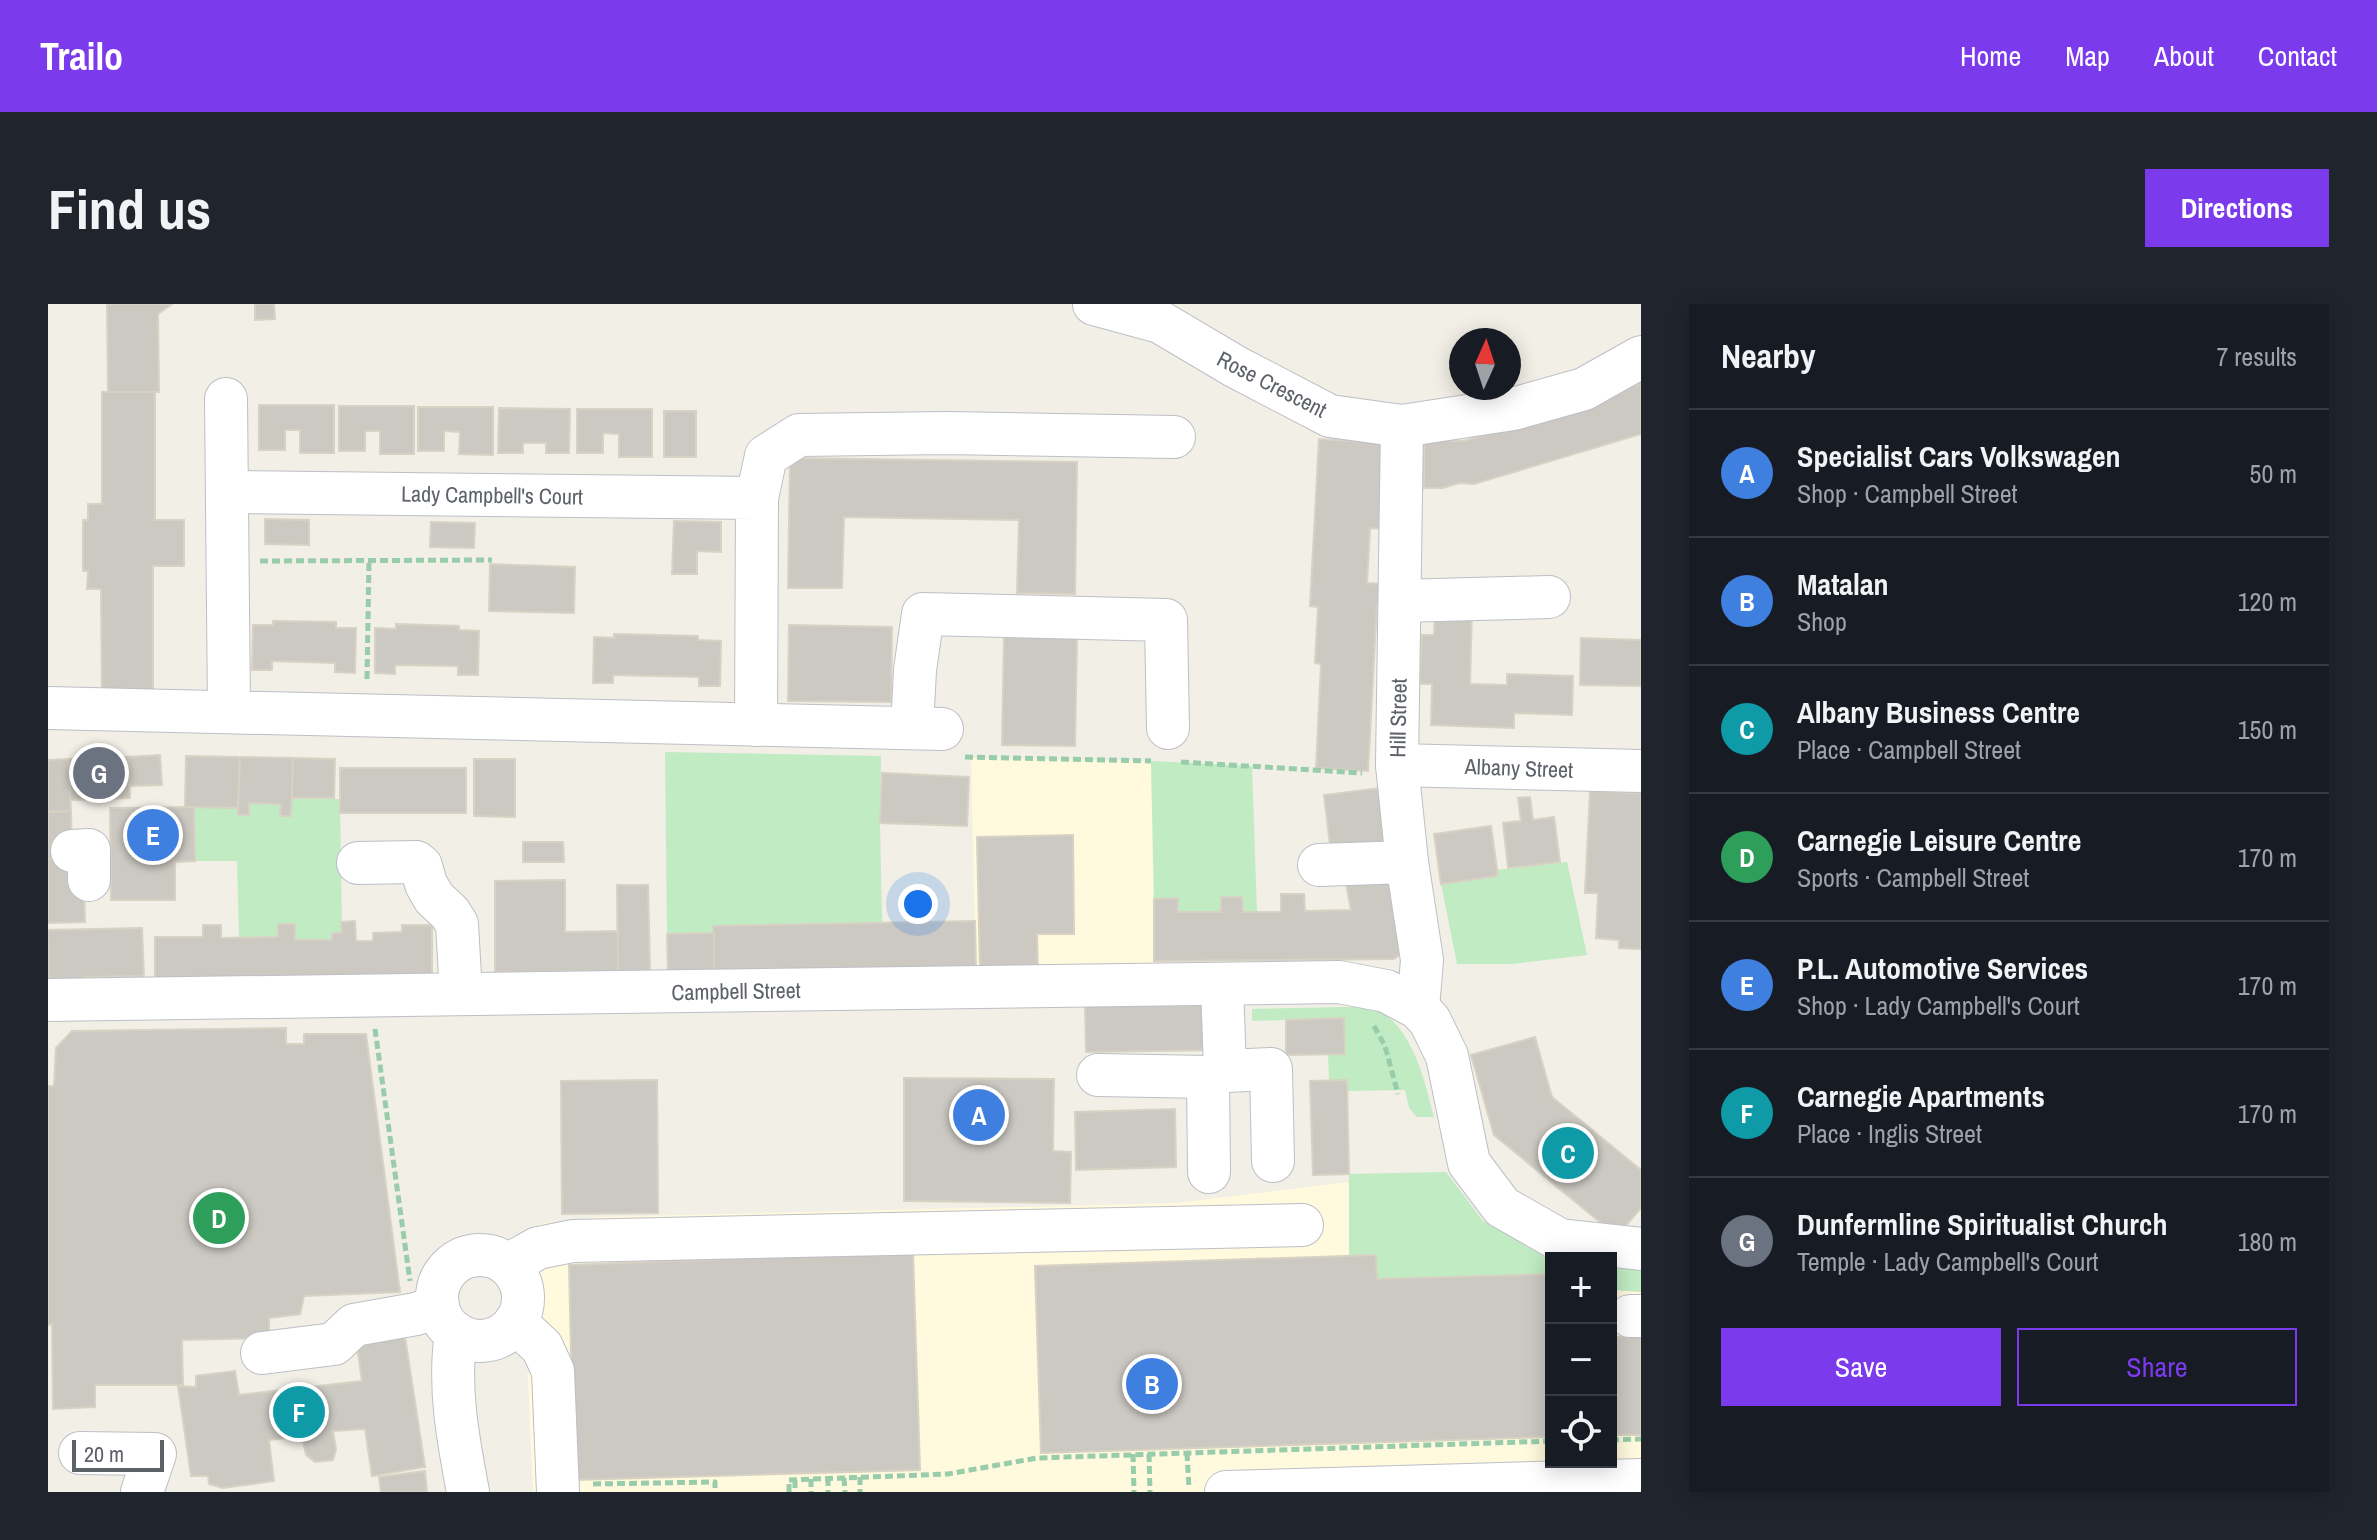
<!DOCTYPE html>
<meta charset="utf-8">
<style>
:root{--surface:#171b24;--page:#20242c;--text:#f1f3f6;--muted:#9ea1a6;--line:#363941;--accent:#7c3aed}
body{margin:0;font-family:"Archivo Narrow",sans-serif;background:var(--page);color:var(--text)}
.controls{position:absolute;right:24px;bottom:24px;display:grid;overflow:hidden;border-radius:0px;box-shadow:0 4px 20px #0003}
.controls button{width:72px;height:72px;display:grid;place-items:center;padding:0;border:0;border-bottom:2px solid var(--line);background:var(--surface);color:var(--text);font:40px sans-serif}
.compass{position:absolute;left:1401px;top:24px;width:72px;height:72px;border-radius:50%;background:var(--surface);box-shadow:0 4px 20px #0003;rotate:3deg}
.scale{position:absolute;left:24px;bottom:20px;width:92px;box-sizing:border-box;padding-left:8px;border:4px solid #5d6168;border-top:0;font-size:22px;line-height:28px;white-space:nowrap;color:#5d6168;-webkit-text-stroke:6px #fff;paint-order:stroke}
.you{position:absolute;left:870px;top:600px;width:28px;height:28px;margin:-20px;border:6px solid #fff;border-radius:50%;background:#1a73e8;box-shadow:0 0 0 12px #1a73e833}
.badge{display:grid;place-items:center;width:52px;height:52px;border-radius:50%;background:var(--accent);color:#fff;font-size:26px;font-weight:700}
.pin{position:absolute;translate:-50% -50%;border:4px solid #fff;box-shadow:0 2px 8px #0006}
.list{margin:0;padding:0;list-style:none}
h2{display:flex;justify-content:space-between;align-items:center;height:104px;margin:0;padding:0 32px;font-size:34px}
h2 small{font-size:26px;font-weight:400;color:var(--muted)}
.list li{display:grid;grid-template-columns:52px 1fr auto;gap:24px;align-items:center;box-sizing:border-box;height:128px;padding:0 32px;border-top:2px solid var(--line)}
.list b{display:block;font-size:30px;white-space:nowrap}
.list p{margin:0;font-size:26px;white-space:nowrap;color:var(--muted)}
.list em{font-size:26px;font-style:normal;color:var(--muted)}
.actions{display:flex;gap:16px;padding:24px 32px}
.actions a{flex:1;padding:18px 0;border:2px solid var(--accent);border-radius:0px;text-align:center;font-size:28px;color:var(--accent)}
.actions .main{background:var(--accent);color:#fff}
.icon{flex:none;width:44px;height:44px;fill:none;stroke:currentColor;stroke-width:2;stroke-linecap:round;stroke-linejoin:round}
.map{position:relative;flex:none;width:1593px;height:1188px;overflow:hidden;border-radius:0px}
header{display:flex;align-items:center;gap:48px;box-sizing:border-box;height:112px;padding:0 40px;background:var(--accent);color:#fff}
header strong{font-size:38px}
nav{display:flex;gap:44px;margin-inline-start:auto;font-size:28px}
.intro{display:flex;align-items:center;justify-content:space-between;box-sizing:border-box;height:192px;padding:0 48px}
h1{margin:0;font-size:56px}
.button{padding:20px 36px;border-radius:0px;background:var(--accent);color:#fff;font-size:28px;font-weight:700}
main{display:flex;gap:48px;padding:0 48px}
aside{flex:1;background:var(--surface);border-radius:0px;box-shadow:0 4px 20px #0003}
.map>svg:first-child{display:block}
</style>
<header>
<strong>Trailo</strong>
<nav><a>Home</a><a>Map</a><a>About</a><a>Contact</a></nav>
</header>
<div class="intro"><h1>Find us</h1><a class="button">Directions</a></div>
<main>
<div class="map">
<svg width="1593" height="1188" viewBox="0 0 1593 1188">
<rect width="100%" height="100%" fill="#f1efe6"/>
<!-- commercial -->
<g fill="#fff9dd" fill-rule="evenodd">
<polygon points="923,454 1103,457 1107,681 928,683"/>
<path d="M 1300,878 L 1326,900 L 1593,955 L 1593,1188 L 485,1188 L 480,1076 L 490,920 L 551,913 L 1129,899 ZM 1503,954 L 1563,954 L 1563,1158 L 1503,1158 Z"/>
</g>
<!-- green -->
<g fill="#c0ebc3">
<polygon points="617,448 833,452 832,519 834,619 666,622 666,629 619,630"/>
<polygon points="1103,457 1204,462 1209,608 1195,608 1194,593 1173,593 1173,608 1130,608 1130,594 1106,595"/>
<polygon points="244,494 292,495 294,629 284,629 284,636 191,633 189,557 147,557 146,503 190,504 190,511 200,511 201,499 233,500 232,512 243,512"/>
<polygon points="1519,558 1539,651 1464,660 1409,660 1393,580 1449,572 1449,566"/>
<path d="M 1298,703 C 1305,703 1315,702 1323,704 C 1363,715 1377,778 1386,813 L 1369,813 L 1361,804 L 1357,786 L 1299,787 L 1298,776 L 1281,776 L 1280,750 L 1297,750 L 1296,714 L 1204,717 L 1204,705 Z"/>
<polygon points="1398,868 1435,917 1484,941 1593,955 1593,988 1563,986 1563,954 1503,954 1503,970 1329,975 1328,951 1301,951 1301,870"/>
</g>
<!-- building -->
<g fill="#ccc9c2" stroke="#d7d2c3" stroke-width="2">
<polygon points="59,0 124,0 110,10 111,88 60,88"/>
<polygon points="207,0 226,0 227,15 207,16"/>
<polygon points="1593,79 1593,130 1426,180 1411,179 1395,184 1376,184 1376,136 1416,137 1513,108"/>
<polygon points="54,88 107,88 107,216 136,216 136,262 105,262 105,397 54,397 53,285 39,285 40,267 35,267 35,216 40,216 40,200 54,200"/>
<polygon points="211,101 286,101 286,149 252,149 252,126 237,126 237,146 211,146"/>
<polygon points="291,102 366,102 366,150 332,150 332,127 317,127 317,147 291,147"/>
<polygon points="370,103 445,103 445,151 411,150 412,128 396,127 396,147 370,147"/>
<polygon points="451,104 522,105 521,149 498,149 498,139 475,139 475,149 450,149"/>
<polygon points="529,105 604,105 604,153 571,153 571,130 555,129 555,149 529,149"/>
<rect x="616" y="107" width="32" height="46"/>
<polygon points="1271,135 1337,139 1333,225 1322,224 1319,279 1334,280 1333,301 1329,300 1320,467 1268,464 1273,360 1267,359 1270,303 1262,302"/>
<polygon points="742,154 1029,158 1027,290 969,289 971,216 796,213 794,284 740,284"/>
<polygon points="217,215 261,216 261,241 217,240"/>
<polygon points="626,217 673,218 673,248 649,247 649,270 624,270"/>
<polygon points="383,218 427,219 426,244 382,243"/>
<polygon points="442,260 527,263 526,309 441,307"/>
<polygon points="1387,305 1424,306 1422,380 1459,381 1459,370 1525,372 1524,411 1466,409 1466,424 1383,421 1384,380 1372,380 1374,331 1386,331"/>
<polygon points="225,317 288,318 288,324 308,324 307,369 287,368 287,359 224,357 224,366 204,366 205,321 225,321"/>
<polygon points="348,320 411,322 411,326 431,327 430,371 410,371 410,362 347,361 347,370 327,369 327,324 348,325"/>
<polygon points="741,321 844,323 843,398 740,397"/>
<polygon points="566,330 650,332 650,336 673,337 672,382 651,382 651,373 565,371 565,379 545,379 546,333 566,334"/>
<polygon points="956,333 1029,334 1027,442 954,441"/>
<polygon points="1533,334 1593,336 1593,382 1532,381"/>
<polygon points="112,451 114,481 82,482 80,453"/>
<polygon points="138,452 192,453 190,504 137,503"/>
<polygon points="80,453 82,494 22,496 20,455"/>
<polygon points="192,453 245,454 243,512 232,512 233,500 201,499 201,511 190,511"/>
<polygon points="245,454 287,455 286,494 244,494"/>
<polygon points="20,455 23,507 0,508 0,456"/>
<polygon points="426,455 467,455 467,513 426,512"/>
<rect x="292" y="464" width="126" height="45"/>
<polygon points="834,469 921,473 919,522 832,519"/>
<polygon points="1333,484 1340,552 1284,558 1276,491"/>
<polygon points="1542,487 1593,489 1593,645 1571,644 1571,636 1548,634 1550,589 1537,589"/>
<polygon points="1482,493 1485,516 1506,513 1512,558 1460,564 1455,519 1473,517 1470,494"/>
<polygon points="146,503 147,557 127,558 127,596 63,596 62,504"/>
<polygon points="23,507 24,554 0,555 0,508"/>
<polygon points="1443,522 1450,572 1393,580 1386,530"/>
<polygon points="1025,531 1026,630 989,630 990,667 932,668 929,533"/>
<polygon points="475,538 515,538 516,558 475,558"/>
<polygon points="24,554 36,586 37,618 0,619 0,555"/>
<polygon points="1345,567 1357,647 1346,655 1106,657 1106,595 1130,594 1130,608 1173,608 1173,593 1194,593 1195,608 1233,608 1233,590 1256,590 1257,607 1303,606 1297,574"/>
<polygon points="517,576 517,628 570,627 570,667 447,668 447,577"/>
<polygon points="569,581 600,581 602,667 570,667"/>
<polygon points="307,617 308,637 325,637 325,629 354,628 354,621 384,621 384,676 107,680 107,633 155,633 155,621 173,621 173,634 230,633 230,620 247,620 247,636 284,636 284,629 294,629 293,618"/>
<polygon points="927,617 928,666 666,671 665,622"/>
<polygon points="94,624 96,672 35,673 35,683 1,684 0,626"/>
<polygon points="666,629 666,671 620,672 619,630"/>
<polygon points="1170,701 1171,746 1038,748 1037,702"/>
<polygon points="1296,714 1297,750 1238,751 1238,716"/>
<polygon points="238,724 238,740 256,740 256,730 318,730 352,988 256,992 252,1010 221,1014 221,1034 134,1036 135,1081 47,1081 47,1103 5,1105 4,1020 0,1021 0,782 6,782 8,744 24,727"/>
<polygon points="1487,733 1504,793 1593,866 1593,904 1569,932 1446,831 1423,751"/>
<polygon points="856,774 1006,775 1005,847 1023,848 1022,899 856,897"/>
<polygon points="609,776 610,909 514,910 513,777"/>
<polygon points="1299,776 1301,870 1265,871 1262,777"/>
<polygon points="1127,805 1128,863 1028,866 1027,808"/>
<polygon points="865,948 872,1166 526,1176 521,961"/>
<polygon points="1328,951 1329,975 1503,970 1503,1133 993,1149 987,962"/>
<polygon points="1593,1032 1593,1131 1563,1131 1563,1033"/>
<polygon points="357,1033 377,1163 324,1172 317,1125 285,1127 288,1145 285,1156 267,1158 258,1151 254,1132 221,1136 226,1177 175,1184 161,1180 160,1172 143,1172 130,1082 148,1083 148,1072 187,1067 191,1091 314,1077 309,1041"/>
<polygon points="377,1167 379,1188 333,1188 331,1173"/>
</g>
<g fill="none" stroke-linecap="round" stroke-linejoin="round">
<!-- minor casing -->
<g stroke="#bdbfc6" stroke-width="44">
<g id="minor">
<polyline points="1046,0 1112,18 1188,63 1282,112 1354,122 1465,105 1536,85 1593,53"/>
<polyline points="178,95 181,408"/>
<polyline points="1354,122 1349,461 1359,558 1374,656 1370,704"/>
<polyline points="179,188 709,194 708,421"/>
<polyline points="709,194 718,152 751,131 898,129 1126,133"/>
<polyline points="1352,297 1501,293"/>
<polyline points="0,404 894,425"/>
<polyline points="864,424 867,366 875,310 1118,316 1120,424"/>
<polyline points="1349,461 1593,467"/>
<polyline points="24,547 41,546 41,576"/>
<polyline points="310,559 368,558 373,562 378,580 386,594 402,609 409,620 413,690"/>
<polyline points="1271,561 1359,558"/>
<polyline points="0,696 1291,678 1338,687 1370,704 1382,717 1399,752 1421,859 1454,903 1512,936 1593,945"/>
<polyline points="1177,767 1223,765 1225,857"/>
<polyline points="1050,771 1160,773"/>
<polyline points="1161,868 1160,773 1177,767 1174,680"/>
<circle cx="432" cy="994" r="43"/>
<polyline points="460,961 490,944 525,937 1254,921"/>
<polyline points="1582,1012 1593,1012"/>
<polyline points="467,1018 494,1043 505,1067 510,1188"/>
<path d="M 408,1029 C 400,1083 410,1135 420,1188"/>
<polyline points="214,1049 286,1040 306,1021 368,1010 390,1002"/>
<polyline points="32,1149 107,1150 94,1188"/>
<polyline points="1178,1188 1593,1176"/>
</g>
</g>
<!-- path -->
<g stroke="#98ccaa" stroke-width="5" stroke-dasharray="8 4" stroke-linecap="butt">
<polyline points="212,257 444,256"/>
<polyline points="319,375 321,256"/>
<polyline points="917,453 1103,457"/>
<polyline points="1133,458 1314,469"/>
<polyline points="1326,722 1337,742 1350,790"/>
<polyline points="327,725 362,977"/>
<polyline points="1563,1136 1593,1135"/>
<polyline points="1139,1149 1141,1184"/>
<polyline points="1085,1150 1086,1188"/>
<polyline points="1101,1150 1102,1188"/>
<polyline points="812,1173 812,1188"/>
<polyline points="780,1174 780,1188"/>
<polyline points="796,1174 797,1188"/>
<polyline points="763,1175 763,1188"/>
<polyline points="747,1176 747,1188"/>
<polyline points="545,1180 667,1178 667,1188"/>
<polyline points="741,1188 741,1176 900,1170 989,1154 1503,1137"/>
</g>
<!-- minor -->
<use href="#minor" stroke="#fff" stroke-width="42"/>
</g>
<g text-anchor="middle" stroke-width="6" stroke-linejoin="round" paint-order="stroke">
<!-- street labels -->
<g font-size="22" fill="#5d6168" stroke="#fff">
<text transform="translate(1224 80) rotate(27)" y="8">Rose Crescent</text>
<text transform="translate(444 191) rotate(1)" y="8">Lady Campbell's Court</text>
<text transform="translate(1350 414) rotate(-89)" y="8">Hill Street</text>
<text transform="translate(1471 464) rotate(2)" y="8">Albany Street</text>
<text transform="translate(688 687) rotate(-1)" y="8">Campbell Street</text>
</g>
</g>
</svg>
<div class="controls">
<button>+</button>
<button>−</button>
<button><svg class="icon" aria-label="locate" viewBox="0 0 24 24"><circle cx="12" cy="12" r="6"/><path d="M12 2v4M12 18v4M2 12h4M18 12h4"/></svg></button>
</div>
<svg class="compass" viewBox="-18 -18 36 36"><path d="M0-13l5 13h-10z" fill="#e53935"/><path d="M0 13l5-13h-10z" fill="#9ea1a6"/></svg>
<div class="scale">20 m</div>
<div class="you"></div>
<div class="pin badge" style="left:931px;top:811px;background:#3f7fe0">A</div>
<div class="pin badge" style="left:1104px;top:1080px;background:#3f7fe0">B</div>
<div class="pin badge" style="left:1520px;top:849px;background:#0f9aa8">C</div>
<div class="pin badge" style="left:171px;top:914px;background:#2e9e5b">D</div>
<div class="pin badge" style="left:105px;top:531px;background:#3f7fe0">E</div>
<div class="pin badge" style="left:251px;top:1108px;background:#0f9aa8">F</div>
<div class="pin badge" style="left:51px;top:469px;background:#6b7280">G</div>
</div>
<aside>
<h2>Nearby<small>7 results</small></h2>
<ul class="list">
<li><span class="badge" style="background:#3f7fe0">A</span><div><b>Specialist Cars Volkswagen</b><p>Shop · Campbell Street</p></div><em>50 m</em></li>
<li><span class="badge" style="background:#3f7fe0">B</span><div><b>Matalan</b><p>Shop</p></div><em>120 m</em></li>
<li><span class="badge" style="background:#0f9aa8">C</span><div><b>Albany Business Centre</b><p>Place · Campbell Street</p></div><em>150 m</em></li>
<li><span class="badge" style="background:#2e9e5b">D</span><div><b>Carnegie Leisure Centre</b><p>Sports · Campbell Street</p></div><em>170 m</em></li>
<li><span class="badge" style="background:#3f7fe0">E</span><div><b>P.L. Automotive Services</b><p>Shop · Lady Campbell's Court</p></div><em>170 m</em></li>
<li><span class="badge" style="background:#0f9aa8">F</span><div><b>Carnegie Apartments</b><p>Place · Inglis Street</p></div><em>170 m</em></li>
<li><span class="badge" style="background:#6b7280">G</span><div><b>Dunfermline Spiritualist Church</b><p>Temple · Lady Campbell's Court</p></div><em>180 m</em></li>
</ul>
<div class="actions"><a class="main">Save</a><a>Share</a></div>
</aside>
</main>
